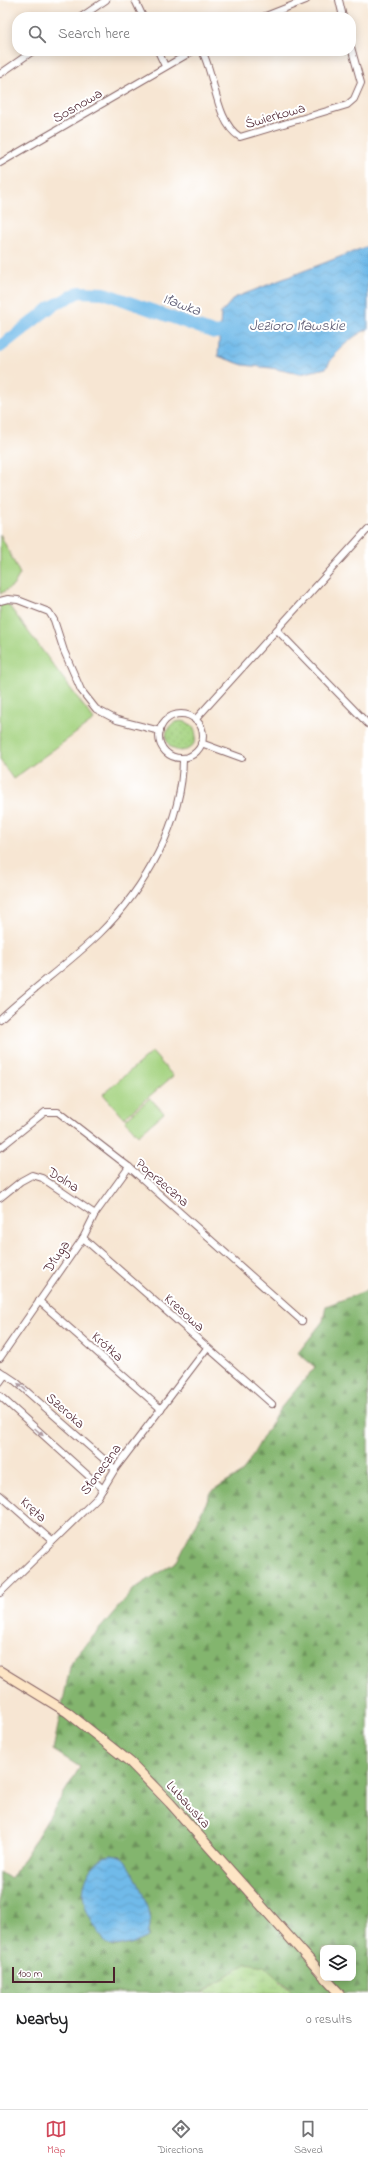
<!DOCTYPE html>
<meta charset="utf-8">
<style>
:root{--surface:#fff;--page:#f6f6f6;--text:#202124;--muted:#757577;--line:#e0e0e0;--accent:#d1495b}
body{margin:0;font-family:"Indie Flower",sans-serif;background:var(--page);color:var(--text)}
.controls{position:absolute;right:12px;bottom:12px;display:grid;overflow:hidden;border-radius:8px;box-shadow:0 2px 10px #0003}
.controls button{width:36px;height:36px;display:grid;place-items:center;padding:0;border:0;border-bottom:1px solid var(--line);background:var(--surface);color:var(--text);font:20px sans-serif}
.scale{position:absolute;left:12px;bottom:10px;width:103px;box-sizing:border-box;padding-left:4px;border:2px solid #4a1f2b;border-top:0;font-size:11px;line-height:14px;white-space:nowrap;color:#4a1f2b;-webkit-text-stroke:3px #fff;paint-order:stroke}
.list{margin:0;padding:0;list-style:none}
h2{display:flex;justify-content:space-between;align-items:center;height:52px;margin:0;padding:0 16px;font-size:17px}
h2 small{font-size:13px;font-weight:400;color:var(--muted)}
.icon{flex:none;width:22px;height:22px;fill:none;stroke:currentColor;stroke-width:2;stroke-linecap:round;stroke-linejoin:round}
.map{position:relative;flex:none;width:368px;height:1993px;overflow:hidden}
.search{position:absolute;background:var(--surface);box-shadow:0 2px 10px #0003;left:12px;right:12px;top:12px;height:44px;display:flex;align-items:center;gap:10px;box-sizing:border-box;padding:0 14px;border-radius:16px;color:var(--muted);font-size:15px}
.sheet{height:116px;background:var(--surface)}
nav{display:flex;justify-content:space-around;align-items:center;box-sizing:border-box;height:56px;border-top:1px solid var(--line);background:var(--surface);font-size:11px;color:var(--muted)}
nav a{display:grid;justify-items:center;gap:2px}
nav .on{color:var(--accent)}
.map>svg:first-child{display:block}
</style>
<div class="map">
<svg width="368" height="1993" viewBox="0 0 368 1993">
<defs>
<pattern id="grass-dots" width="8" height="8" patternUnits="userSpaceOnUse"><rect width="8" height="8" fill="#a4d380"/><path d="M2 2h.1M6 6h.1" fill="none" stroke="#8fb56f" stroke-width="1.8" stroke-linecap="round"/></pattern>
<pattern id="forest-firs" width="22" height="20" patternUnits="userSpaceOnUse"><rect width="22" height="20" fill="#83b56e"/><path d="M5 1l3.5 6h-7zM16 11l3.5 6h-7z" fill="#6d935b"/></pattern>
<pattern id="wetland-marsh" width="20" height="14" patternUnits="userSpaceOnUse"><rect width="20" height="14" fill="#a4d380"/><path d="M1 5h8M5 5V1M11 12h8M15 12V8" fill="none" stroke="#8fb56f"/></pattern>
<pattern id="water-waves" width="16" height="10" patternUnits="userSpaceOnUse"><rect width="16" height="10" fill="#70bae9"/><path d="M0 5q4-4 8 0t8 0" fill="none" stroke="#629fc8"/></pattern>
</defs>
<rect width="100%" height="100%" fill="#fff"/>
<filter id="ink" filterUnits="userSpaceOnUse"><feTurbulence type="fractalNoise" baseFrequency=".025" numOctaves="2"/><feDisplacementMap in="SourceGraphic" scale="8" xChannelSelector="R" yChannelSelector="G"/><feConvolveMatrix kernelMatrix="1 2 1 2 8 2 1 2 1" color-interpolation-filters="sRGB"/></filter>
<filter id="wash" filterUnits="userSpaceOnUse"><feTurbulence type="fractalNoise" baseFrequency=".012" numOctaves="4" result="noise"/><feDisplacementMap in="SourceGraphic" scale="16" xChannelSelector="R" yChannelSelector="G"/><feGaussianBlur stdDeviation="0.9" result="paint"/><feColorMatrix in="noise" values="0 0 0 0 0 0 0 0 0 0 0 0 0 0 0 0 0 1.4 0 .05"/><feComposite in="paint" operator="in"/></filter>
<g filter="url(#wash)">
<rect width="100%" height="100%" fill="#f7e6d3"/>
<!-- grass -->
<circle fill="url(#grass-dots)" stroke="#777956" cx="181" cy="736" r="15"/>
<!-- forest -->
<path fill="url(#forest-firs)" stroke="#666a4c" fill-rule="evenodd" d="M 368,1290 L 368,1993 L 293,1993 L 281,1980 L 246,1963 L 202,1993 L 0,1993 L 0,1872 L 11,1879 L 80,1767 L 53,1750 L 71,1662 L 134,1589 L 177,1561 L 212,1491 L 242,1473 L 279,1410 L 315,1367 L 298,1353 L 323,1321 L 326,1306 ZM 119,1855 L 125,1860 L 130,1869 L 150,1925 L 147,1937 C 135,1944 120,1948 106,1944 L 86,1909 ZM 323,1948 L 353,1948 L 353,1978 L 323,1978 Z"/>
<!-- wetland -->
<polygon fill="url(#wetland-marsh)" stroke="#777956" points="246,1963 264,1966 293,1993 202,1993"/>
<!-- garden -->
<g fill="#a4d380" stroke="#777956">
<polygon points="0,534 20,574 13,586 0,594"/>
<polygon points="7,603 94,720 13,779 0,760 0,605"/>
<polygon points="152,1052 173,1076 124,1118 103,1094"/>
<polygon points="150,1098 164,1113 138,1135 125,1120"/>
</g>
<!-- water -->
<g fill="url(#water-waves)" stroke="#5d6c8a">
<path d="M 368,246 L 368,329 C 350,337 336,351 326,368 L 300,374 L 271,368 L 243,365 L 218,356 L 221,313 L 234,298 Z"/>
<path d="M 111,1854 C 117,1855 122,1856 125,1860 C 136,1874 150,1907 150,1925 C 150,1929 148,1933 148,1937 C 135,1944 120,1948 106,1944 C 100,1933 90,1921 86,1909 C 78,1886 89,1862 111,1854 Z"/>
</g>
<g fill="none" stroke-linecap="round" stroke-linejoin="round">
<!-- river -->
<polyline stroke="#70bae9" stroke-width="12" points="0,347 51,307 79,292 104,293 215,333 236,330"/>
</g>
</g>
<g filter="url(#ink)">
<g fill="none" stroke-linecap="round" stroke-linejoin="round">
<!-- minor casing -->
<g stroke="#876566" stroke-width="8">
<g id="minor">
<polyline points="135,0 143,17"/>
<polyline points="339,0 343,17"/>
<polyline points="81,17 106,0"/>
<polyline points="263,17 306,0"/>
<polyline points="158,51 165,66"/>
<path d="M 202,51 C 215,75 216,123 240,137 L 347,105 L 354,99 L 361,83 L 351,47"/>
<polyline points="0,74 33,51"/>
<polyline points="0,163 193,51"/>
<polyline points="0,601 8,599 18,600 49,612 54,620 64,651 81,690 96,709 117,720 160,731"/>
<polyline points="277,630 368,724"/>
<circle cx="181" cy="736" r="22"/>
<polyline points="195,720 368,529"/>
<polyline points="201,743 242,758"/>
<path d="M 0,1019 C 32,989 68,964 99,934 C 145,889 183,822 183,758"/>
<polyline points="0,1148 45,1112 58,1112 129,1167 302,1321"/>
<polyline points="0,1198 21,1181 32,1175 42,1178 95,1214"/>
<polyline points="83,1238 272,1404"/>
<polyline points="39,1301 161,1409"/>
<polyline points="0,1358 83,1238 95,1214 129,1167"/>
<polyline points="0,1371 15,1381 115,1469"/>
<polyline points="0,1382 5,1375"/>
<polyline points="0,1396 103,1489"/>
<polyline points="0,1495 52,1541"/>
<polyline points="0,1593 98,1497 115,1469 207,1348"/>
</g>
</g>
<!-- secondary casing -->
<g stroke="#876566" stroke-width="11">
<g id="secondary">
<polyline points="0,1671 67,1712 130,1762 170,1803 323,1975"/>
<polyline points="325,1978 339,1993"/>
</g>
</g>
<!-- minor -->
<use href="#minor" stroke="#fff" stroke-width="6"/>
<!-- secondary -->
<use href="#secondary" stroke="#fde5c5" stroke-width="9"/>
</g>
<!-- one-way arrows -->
<defs><path id="oneway-solid" d="M-6-.8H1V-3.2L6.5 0L1 3.2V.8H-6Z"/></defs>
<g fill="#ae9aa0">
<use href="#oneway-solid" transform="translate(22 1387) rotate(-139)"/>
<use href="#oneway-solid" transform="translate(39 1432) rotate(42)"/>
</g>
</g>
<g text-anchor="middle" stroke-width="4" stroke-linejoin="round" paint-order="stroke">
<!-- street labels -->
<g font-size="14" fill="#4a1f2b" stroke="#fff">
<text transform="translate(77 105) rotate(-30)" y="5">Sosnowa</text>
<text transform="translate(275 115) rotate(-16)" y="5">Świerkowa</text>
<text transform="translate(64 1179) rotate(32)" y="5">Dolna</text>
<text transform="translate(163 1182) rotate(41)" y="5">Poprzeczna</text>
<text transform="translate(56 1256) rotate(-56)" y="5">Długa</text>
<text transform="translate(185 1312) rotate(42)" y="5">Kresowa</text>
<text transform="translate(108 1346) rotate(42)" y="5">Krótka</text>
<text transform="translate(66 1410) rotate(41)" y="5">Szeroka</text>
<text transform="translate(100 1469) rotate(-54)" y="5">Słoneczna</text>
<text transform="translate(34 1509) rotate(42)" y="5">Kręta</text>
<text transform="translate(189 1804) rotate(48)" y="5">Lubawska</text>
</g>
<!-- water labels -->
<g font-size="15" font-style="italic" fill="#57556e" stroke="#fff">
<text transform="translate(182 304) rotate(20)" y="5">Iławka</text>
<text x="297" y="330">Jezioro Iławskie</text>
</g>
</g>
</svg>
<div class="controls">
<button><svg class="icon" aria-label="layers" viewBox="0 0 24 24"><path d="M12 4l9 5-9 5-9-5zM3 14l9 5 9-5"/></svg></button>
</div>
<div class="scale">100 m</div>
<div class="search"><svg class="icon" aria-label="search" viewBox="0 0 24 24"><circle cx="10" cy="10" r="6"/><path d="M15 15l6 6"/></svg>Search here</div>
</div>
<section class="sheet">
<h2>Nearby<small>0 results</small></h2>
<ul class="list">
</ul>
</section>
<nav>
<a class="on"><svg class="icon" aria-label="map" viewBox="0 0 24 24"><path d="M3 6l6-2 6 2 6-2v14l-6 2-6-2-6 2zM9 4v14M15 6v14"/></svg>Map</a>
<a><svg class="icon" aria-label="directions" viewBox="0 0 24 24"><path d="M12 3l9 9-9 9-9-9zM9 14v-3h6M13 9l2 2-2 2"/></svg>Directions</a>
<a><svg class="icon" aria-label="saved" viewBox="0 0 24 24"><path d="M7 4h10v16l-5-4-5 4z"/></svg>Saved</a>
</nav>
